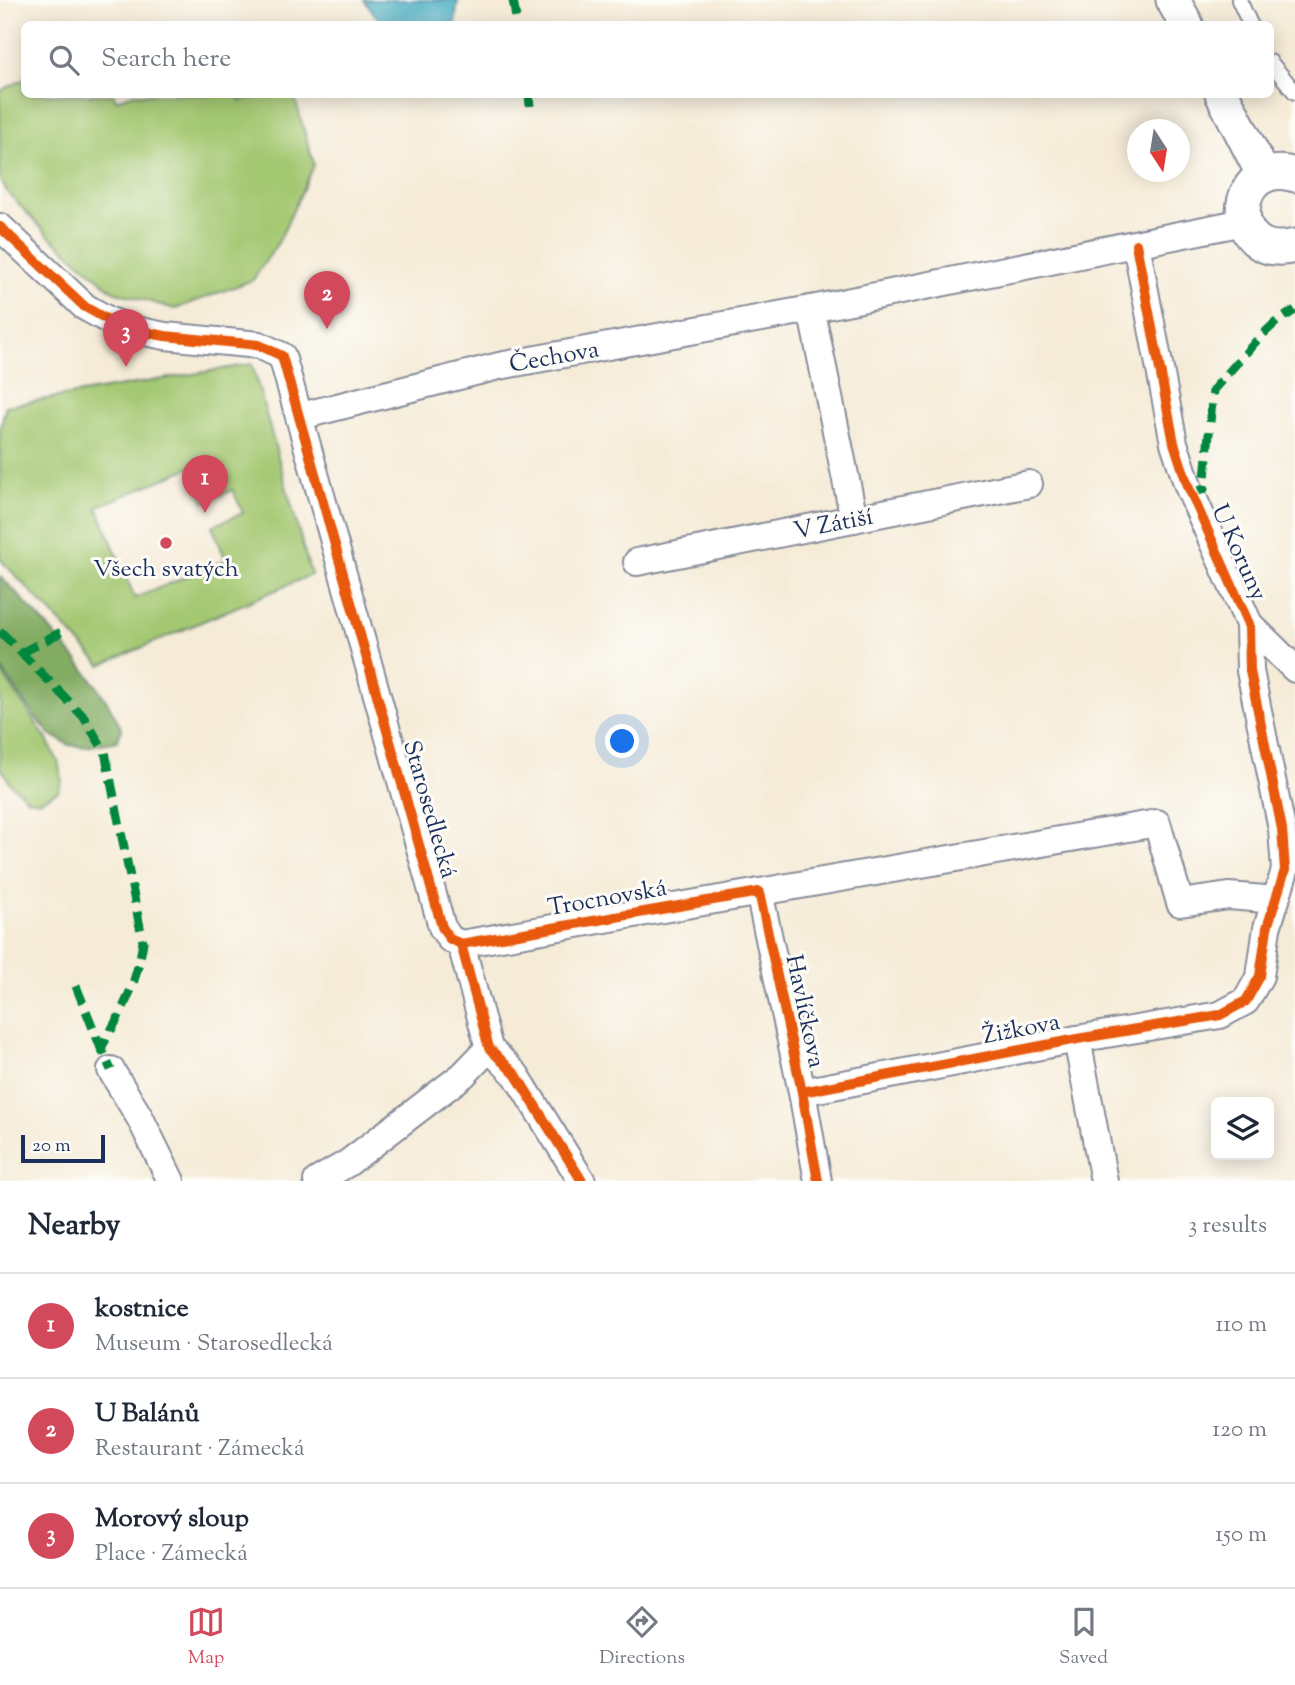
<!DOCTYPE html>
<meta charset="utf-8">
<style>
:root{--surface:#fff;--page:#f2f2f3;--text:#1f2937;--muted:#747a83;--line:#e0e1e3;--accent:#d1495b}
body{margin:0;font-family:"Sorts Mill Goudy",serif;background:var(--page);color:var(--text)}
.controls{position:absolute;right:21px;bottom:21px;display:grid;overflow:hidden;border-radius:10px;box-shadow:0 4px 18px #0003}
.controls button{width:63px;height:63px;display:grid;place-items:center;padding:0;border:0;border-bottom:2px solid var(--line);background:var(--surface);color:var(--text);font:35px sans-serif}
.compass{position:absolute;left:1127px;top:119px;width:63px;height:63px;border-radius:50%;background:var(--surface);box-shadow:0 4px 18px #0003;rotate:168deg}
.scale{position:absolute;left:21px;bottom:18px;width:84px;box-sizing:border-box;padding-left:7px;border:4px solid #1b2f5e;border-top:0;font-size:19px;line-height:24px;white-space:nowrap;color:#1b2f5e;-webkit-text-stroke:5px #fdfcf7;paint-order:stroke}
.you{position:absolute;left:623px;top:742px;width:24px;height:24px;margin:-18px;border:5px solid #fff;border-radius:50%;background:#1a73e8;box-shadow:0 0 0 10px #1a73e833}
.badge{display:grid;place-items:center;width:46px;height:46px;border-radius:50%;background:var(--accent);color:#fff;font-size:23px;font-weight:700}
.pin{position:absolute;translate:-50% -58px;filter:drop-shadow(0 2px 4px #0008)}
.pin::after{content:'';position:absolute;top:37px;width:24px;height:21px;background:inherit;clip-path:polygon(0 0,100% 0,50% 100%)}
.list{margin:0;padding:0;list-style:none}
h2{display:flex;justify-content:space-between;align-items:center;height:91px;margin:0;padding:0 28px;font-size:30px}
h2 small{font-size:23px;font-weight:400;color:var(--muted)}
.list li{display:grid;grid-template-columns:46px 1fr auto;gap:21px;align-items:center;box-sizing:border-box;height:105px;padding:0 28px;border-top:2px solid var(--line)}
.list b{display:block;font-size:26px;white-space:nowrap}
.list p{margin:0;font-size:23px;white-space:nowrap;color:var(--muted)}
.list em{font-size:23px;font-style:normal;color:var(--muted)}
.icon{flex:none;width:38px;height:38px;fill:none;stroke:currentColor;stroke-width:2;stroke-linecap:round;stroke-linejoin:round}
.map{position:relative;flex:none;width:1295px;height:1181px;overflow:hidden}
.search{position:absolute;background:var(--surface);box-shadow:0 4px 18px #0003;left:21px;right:21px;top:21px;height:77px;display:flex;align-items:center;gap:18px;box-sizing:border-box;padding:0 24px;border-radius:10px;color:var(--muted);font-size:26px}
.sheet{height:406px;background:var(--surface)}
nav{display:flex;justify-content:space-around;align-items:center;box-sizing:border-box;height:98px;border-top:2px solid var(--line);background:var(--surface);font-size:19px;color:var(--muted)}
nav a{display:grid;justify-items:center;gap:4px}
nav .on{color:var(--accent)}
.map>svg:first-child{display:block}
</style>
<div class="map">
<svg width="1295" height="1181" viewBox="0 0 1295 1181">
<rect width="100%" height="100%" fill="#fdfcf7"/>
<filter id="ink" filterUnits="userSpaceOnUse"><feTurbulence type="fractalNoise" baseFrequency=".0143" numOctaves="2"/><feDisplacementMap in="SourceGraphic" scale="14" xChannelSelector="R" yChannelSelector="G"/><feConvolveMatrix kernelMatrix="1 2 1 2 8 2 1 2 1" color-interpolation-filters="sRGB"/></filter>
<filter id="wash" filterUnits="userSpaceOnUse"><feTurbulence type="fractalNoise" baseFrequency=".00686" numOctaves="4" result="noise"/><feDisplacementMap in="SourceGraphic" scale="28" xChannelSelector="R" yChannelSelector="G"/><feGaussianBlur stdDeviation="1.57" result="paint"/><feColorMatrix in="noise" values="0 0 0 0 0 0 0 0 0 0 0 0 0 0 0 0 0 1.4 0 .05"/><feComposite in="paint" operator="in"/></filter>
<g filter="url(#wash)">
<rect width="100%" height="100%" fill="#f5ebd7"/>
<!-- green -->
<g fill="#a4c872" stroke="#607c68" stroke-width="2" fill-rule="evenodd">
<polygon points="24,79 24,94 114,95 116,100 134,94 238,95 240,101 259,95 294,95 314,165 279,241 253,280 175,309 113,291 48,235 9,194 0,181 0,91"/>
<path d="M 252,364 L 311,575 L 101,665 L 0,559 L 0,429 L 6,406 ZM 189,468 L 204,502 L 233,490 L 243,513 L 212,526 L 226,560 L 135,598 L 97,507 Z"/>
<polygon points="0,670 46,738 58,761 62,781 58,791 39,801 28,799 11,784 0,767"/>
</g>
<!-- forest -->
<path fill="#83ac64" stroke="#4f6e61" stroke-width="2" d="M 0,577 L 13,589 C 52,633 98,676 122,730 L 117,741 L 86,747 L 69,745 L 50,734 L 36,718 L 0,667 Z"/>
<!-- water -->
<polygon fill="#3fa9bf" stroke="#2d6c8e" stroke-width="2" points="364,0 458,0 455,24 382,24"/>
</g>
<g filter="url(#ink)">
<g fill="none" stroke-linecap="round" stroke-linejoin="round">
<!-- service casing -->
<g stroke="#888d9a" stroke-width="18">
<g id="service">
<polyline points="1239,0 1250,24"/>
<polyline points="1270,62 1295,92"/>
</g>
</g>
<!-- minor casing -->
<g stroke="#888d9a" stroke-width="30">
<g id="minor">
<polyline points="0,227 85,307 110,321 140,331 165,336 259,345 282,356 442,927 450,939 461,944 489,1048 516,1075 582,1181"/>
<polyline points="811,309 854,519"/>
<polyline points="301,416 499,366 811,309 1244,222"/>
<polyline points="637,562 1029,484"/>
<polyline points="1249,624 1295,669"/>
<polyline points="759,892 802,1092 818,1181"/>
<polyline points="461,944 1157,823 1180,903 1229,896 1276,900"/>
<polyline points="1077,1039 1104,1181"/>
<polyline points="111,1070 140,1118 171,1181"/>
<polyline points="802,1092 1077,1039 1220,1015 1246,1001 1260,976 1267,928 1285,870 1282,829 1250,671 1249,624 1188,486 1174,443 1136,244"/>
<polyline points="317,1181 348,1163 463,1075 489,1048"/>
</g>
</g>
<!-- tertiary casing -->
<g stroke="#888d9a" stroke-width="37">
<g id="tertiary">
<polyline points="1173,0 1186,24"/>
<polyline points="1222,94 1264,176"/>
<path d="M 1295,175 C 1229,155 1223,264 1295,246"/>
</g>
</g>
<!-- service -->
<use href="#service" stroke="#fff" stroke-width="14"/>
<!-- minor -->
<use href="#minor" stroke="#fff" stroke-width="26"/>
<!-- tertiary -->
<use href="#tertiary" stroke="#fff" stroke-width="33"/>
<!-- quiet -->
<g stroke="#00873e" stroke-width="9" stroke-dasharray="18 9" stroke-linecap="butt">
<polyline points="513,0 517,24"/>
<polyline points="529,94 530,106"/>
<polyline points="1191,494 1204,489 1213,390 1258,339 1275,323 1295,310"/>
<path d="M 0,631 L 83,716 L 105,752 L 143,942 C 136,986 123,1010 101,1048 L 111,1070"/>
<polyline points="21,653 67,629"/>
<polyline points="76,986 101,1048"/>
</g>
<!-- cycleway casing -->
<g stroke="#fdfcf7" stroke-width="15">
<g id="cycleway">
<polyline points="0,227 85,307 110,321 140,331 165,336 259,345 282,356 442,927 450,939 461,944 489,1048 516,1075 582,1181"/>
<polyline points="461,944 759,892 802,1092 818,1181"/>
<polyline points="802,1092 1077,1039 1220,1015 1246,1001 1260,976 1267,928 1285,870 1282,829 1250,671 1249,624 1188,486 1174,443 1136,244"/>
</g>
</g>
<!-- cycleway -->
<use href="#cycleway" stroke="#e8590c" stroke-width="10"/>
</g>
</g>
<!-- markers -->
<circle fill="#d1495b" stroke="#fdfcf7" stroke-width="2.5" cx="166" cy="543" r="7"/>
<g text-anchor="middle" stroke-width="6" stroke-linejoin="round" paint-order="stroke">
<!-- street labels -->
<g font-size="24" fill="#1b2f5e" stroke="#fdfcf7">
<text transform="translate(554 356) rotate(-10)" y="8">Čechova</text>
<text transform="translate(833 523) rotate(-11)" y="8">V Zátiší</text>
<text transform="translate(1240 552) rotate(66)" y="8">U Koruny</text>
<text transform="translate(431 809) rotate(74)" y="8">Starosedlecká</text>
<text transform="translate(607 897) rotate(-10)" y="8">Trocnovská</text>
<text transform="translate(806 1011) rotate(78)" y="8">Havlíčkova</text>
<text transform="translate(1021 1028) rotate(-11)" y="8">Žižkova</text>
</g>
<!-- poi labels -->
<g font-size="24" fill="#1b2f5e" stroke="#fdfcf7">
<text x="166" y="576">Všech svatých</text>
</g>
</g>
</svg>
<div class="controls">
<button><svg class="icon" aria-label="layers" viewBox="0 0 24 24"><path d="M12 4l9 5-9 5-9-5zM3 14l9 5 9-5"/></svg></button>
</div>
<svg class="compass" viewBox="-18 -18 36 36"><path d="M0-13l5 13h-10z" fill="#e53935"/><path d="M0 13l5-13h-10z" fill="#747a83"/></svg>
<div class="scale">20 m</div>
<div class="you"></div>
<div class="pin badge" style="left:205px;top:513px">1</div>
<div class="pin badge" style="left:327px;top:329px">2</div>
<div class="pin badge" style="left:126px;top:367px">3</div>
<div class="search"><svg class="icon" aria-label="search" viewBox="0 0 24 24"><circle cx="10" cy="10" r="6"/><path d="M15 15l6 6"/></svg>Search here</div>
</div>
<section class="sheet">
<h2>Nearby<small>3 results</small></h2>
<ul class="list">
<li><span class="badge">1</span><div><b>kostnice</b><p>Museum · Starosedlecká</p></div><em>110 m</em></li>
<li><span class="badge">2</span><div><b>U Balánů</b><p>Restaurant · Zámecká</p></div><em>120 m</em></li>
<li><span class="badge">3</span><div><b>Morový sloup</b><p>Place · Zámecká</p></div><em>150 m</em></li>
</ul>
</section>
<nav>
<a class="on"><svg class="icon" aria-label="map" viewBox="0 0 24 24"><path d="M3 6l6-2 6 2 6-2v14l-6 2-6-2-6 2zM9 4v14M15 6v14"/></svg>Map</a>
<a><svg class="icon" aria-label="directions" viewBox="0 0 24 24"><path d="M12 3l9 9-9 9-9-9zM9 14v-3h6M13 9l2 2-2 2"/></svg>Directions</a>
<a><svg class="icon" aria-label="saved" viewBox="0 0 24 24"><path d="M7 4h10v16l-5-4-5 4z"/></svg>Saved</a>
</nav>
